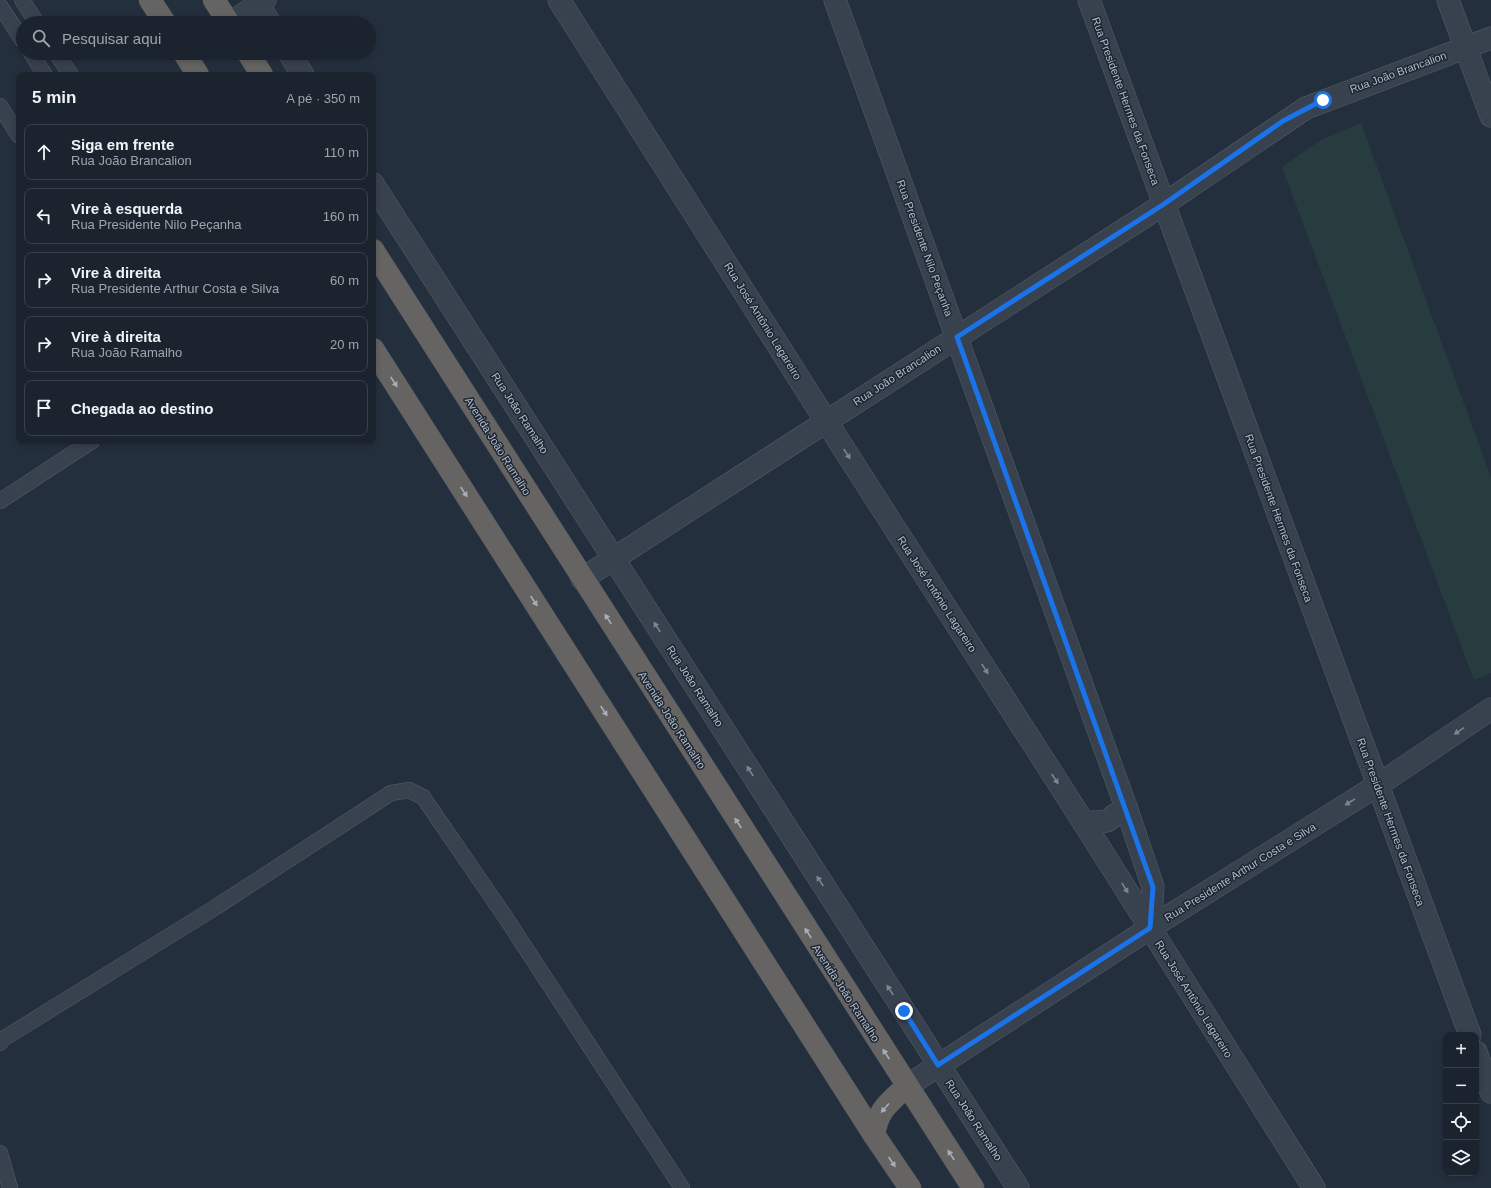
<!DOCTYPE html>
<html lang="pt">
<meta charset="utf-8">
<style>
:root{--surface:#1b232e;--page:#242b36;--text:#f1f3f6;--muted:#a0a4aa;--line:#39404a}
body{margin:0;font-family:Arial,sans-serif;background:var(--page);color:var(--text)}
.controls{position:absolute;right:12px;bottom:12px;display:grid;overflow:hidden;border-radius:8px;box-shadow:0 2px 6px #0003}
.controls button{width:36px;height:36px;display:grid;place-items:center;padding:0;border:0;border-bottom:1px solid var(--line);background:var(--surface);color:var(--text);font:20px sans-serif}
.stop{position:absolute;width:12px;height:12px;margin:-9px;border:3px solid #1a73e8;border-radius:50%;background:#fff}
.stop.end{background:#1a73e8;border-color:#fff;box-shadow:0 1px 4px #0008}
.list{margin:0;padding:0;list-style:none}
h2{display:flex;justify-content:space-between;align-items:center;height:52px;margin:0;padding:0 16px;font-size:17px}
h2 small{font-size:13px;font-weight:400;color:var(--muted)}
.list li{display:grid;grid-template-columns:26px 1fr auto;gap:12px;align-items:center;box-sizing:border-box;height:56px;margin:0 8px 8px;padding:0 8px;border:1px solid var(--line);border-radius:8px}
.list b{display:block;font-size:15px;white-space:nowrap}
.list p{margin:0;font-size:13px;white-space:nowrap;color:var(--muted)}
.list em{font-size:13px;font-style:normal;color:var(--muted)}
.icon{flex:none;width:22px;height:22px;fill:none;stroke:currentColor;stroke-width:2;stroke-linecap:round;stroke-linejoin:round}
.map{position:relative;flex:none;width:1491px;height:1188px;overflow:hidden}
.search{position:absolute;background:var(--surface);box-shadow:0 2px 6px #0003;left:16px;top:16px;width:360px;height:44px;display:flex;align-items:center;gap:10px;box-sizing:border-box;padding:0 14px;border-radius:22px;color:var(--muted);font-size:15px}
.panel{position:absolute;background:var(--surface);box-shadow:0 2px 6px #0003;left:16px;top:72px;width:360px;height:372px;border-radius:8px}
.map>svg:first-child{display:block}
</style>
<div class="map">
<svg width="1491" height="1188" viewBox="0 0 1491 1188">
<rect width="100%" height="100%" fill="#242f3e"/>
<!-- green -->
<polygon fill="#263c3f" points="1361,123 1491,477 1491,673 1474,680 1282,167 1321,140"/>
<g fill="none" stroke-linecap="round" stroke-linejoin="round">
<!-- service casing -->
<g stroke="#565f6c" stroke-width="16">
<g id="service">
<polyline points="22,0 37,23"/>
<polyline points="0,6 23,41"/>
<polyline points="31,53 45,75"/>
<polyline points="56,53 71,75"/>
<polyline points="0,106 19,136"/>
<polyline points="0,501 92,441"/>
<polyline points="0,1043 3,1039 216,907 391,793 409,790 423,797 506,918 682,1188"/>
<polyline points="0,1153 10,1188"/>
</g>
</g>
<!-- minor casing -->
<g stroke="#565f6c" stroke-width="23">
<g id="minor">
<polyline points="255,0 270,23"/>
<polyline points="559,0 826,421 1084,823 1314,1188"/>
<polyline points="835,0 1126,807 1153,887 1150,928"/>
<polyline points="1089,0 1470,1035"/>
<polyline points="1448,0 1491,116"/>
<polyline points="230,23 265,0"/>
<polyline points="289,53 303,75"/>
<polyline points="373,184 1018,1188"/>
<polyline points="582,579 1164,204 1306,108 1491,38"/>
<polyline points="1084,823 1107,821 1126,807"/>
<polyline points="1476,1052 1491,1092"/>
</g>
</g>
<!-- tertiary casing -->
<g stroke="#565f6c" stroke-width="23">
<polyline id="tertiary" points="907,1086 1150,928 1378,785 1491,709"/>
</g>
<!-- trunk casing -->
<g stroke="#434c59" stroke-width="23">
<g id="trunk">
<polyline points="150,0 165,23"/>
<polyline points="214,0 229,23"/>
<polyline points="184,53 198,75"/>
<polyline points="248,53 262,75"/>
<polyline points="373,250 973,1188"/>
<polyline points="373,349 874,1135 910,1188"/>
<path d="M 874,1135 C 878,1109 889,1103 907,1086"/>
</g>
</g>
<!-- service -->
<use href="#service" stroke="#38414e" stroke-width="15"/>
<!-- minor -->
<use href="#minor" stroke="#38414e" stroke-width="22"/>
<!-- tertiary -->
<use href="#tertiary" stroke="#38414e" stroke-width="22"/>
<!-- trunk -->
<use href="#trunk" stroke="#656462" stroke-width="22"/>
</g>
<!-- one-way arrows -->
<defs><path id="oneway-solid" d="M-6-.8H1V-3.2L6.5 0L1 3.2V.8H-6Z"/></defs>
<g fill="#a8afba">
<use href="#oneway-solid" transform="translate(394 382) rotate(57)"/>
<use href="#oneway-solid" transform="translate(464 492) rotate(57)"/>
<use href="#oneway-solid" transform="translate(534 601) rotate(57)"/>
<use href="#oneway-solid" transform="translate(608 619) rotate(-123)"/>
<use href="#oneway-solid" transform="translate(604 711) rotate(57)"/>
<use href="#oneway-solid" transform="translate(738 823) rotate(-123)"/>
<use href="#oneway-solid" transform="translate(808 933) rotate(-123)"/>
<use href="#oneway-solid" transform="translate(886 1054) rotate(-123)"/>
<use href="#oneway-solid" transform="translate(885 1108) rotate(131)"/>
<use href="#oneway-solid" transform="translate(951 1155) rotate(-123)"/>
<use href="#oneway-solid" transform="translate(892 1162) rotate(56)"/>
</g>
<g fill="#7c8592">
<use href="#oneway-solid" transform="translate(847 454) rotate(57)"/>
<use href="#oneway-solid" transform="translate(657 627) rotate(-123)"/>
<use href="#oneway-solid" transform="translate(985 669) rotate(57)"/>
<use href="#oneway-solid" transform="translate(1459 731) rotate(146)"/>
<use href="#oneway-solid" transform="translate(750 771) rotate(-123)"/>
<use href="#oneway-solid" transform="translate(1055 779) rotate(57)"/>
<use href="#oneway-solid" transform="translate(1350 802) rotate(148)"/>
<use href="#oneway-solid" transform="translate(820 881) rotate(-123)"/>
<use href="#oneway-solid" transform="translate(1125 888) rotate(58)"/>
<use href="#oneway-solid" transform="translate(890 990) rotate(-123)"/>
</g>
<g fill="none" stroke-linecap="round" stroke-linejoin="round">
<!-- route -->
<polyline stroke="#1a73e8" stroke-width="5" points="904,1011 938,1065 1150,928 1153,887 957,337 1164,204 1283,121 1323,100"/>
</g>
<g text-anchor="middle" stroke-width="3" stroke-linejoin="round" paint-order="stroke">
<!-- street labels -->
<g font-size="11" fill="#b4bcc9" stroke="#1d2633">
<text transform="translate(1398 72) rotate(-20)" y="4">Rua João Brancalion</text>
<text transform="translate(1126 101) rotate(70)" y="4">Rua Presidente Hermes da Fonseca</text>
<text transform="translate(925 248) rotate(70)" y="4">Rua Presidente Nilo Peçanha</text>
<text transform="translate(763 321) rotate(58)" y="4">Rua José Antônio Lagareiro</text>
<text transform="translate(897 375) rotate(-33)" y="4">Rua João Brancalion</text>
<text transform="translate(520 413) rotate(57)" y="4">Rua João Ramalho</text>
<text transform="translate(498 446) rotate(58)" y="4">Avenida João Ramalho</text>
<text transform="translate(1279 518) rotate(70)" y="4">Rua Presidente Hermes da Fonseca</text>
<text transform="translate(937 594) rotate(57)" y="4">Rua José Antônio Lagareiro</text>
<text transform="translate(695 686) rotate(57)" y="4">Rua João Ramalho</text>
<text transform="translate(672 720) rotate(57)" y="4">Avenida João Ramalho</text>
<text transform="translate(1391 822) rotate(70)" y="4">Rua Presidente Hermes da Fonseca</text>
<text transform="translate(1240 872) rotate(-32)" y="4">Rua Presidente Arthur Costa e Silva</text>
<text transform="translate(846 993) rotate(57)" y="4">Avenida João Ramalho</text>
<text transform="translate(1194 999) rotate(58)" y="4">Rua José Antônio Lagareiro</text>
<text transform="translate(974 1120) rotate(57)" y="4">Rua João Ramalho</text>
</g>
</g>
</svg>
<div class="controls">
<button>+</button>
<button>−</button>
<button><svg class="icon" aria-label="locate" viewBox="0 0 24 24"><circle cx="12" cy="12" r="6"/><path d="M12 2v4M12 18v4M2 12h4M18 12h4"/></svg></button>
<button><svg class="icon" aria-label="layers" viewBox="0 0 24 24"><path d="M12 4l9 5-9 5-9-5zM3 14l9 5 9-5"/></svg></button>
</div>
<div class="stop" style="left:1323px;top:100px"></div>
<div class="stop end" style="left:904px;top:1011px"></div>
<div class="search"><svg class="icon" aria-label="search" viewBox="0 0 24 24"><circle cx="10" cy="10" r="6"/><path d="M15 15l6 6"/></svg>Pesquisar aqui</div>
<section class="panel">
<h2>5 min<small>A pé · 350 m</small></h2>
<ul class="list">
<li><svg class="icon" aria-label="ahead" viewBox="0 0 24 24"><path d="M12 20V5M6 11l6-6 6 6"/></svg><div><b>Siga em frente</b><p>Rua João Brancalion</p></div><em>110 m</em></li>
<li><svg class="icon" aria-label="left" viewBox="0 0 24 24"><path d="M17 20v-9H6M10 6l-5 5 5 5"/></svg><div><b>Vire à esquerda</b><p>Rua Presidente Nilo Peçanha</p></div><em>160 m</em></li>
<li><svg class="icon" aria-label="right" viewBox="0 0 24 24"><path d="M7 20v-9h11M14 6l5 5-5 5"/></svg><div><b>Vire à direita</b><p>Rua Presidente Arthur Costa e Silva</p></div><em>60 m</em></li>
<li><svg class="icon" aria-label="right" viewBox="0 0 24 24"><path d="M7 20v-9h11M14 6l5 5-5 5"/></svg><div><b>Vire à direita</b><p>Rua João Ramalho</p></div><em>20 m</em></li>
<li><svg class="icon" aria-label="arrive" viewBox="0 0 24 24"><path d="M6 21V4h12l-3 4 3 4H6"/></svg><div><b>Chegada ao destino</b></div></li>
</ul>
</section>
</div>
